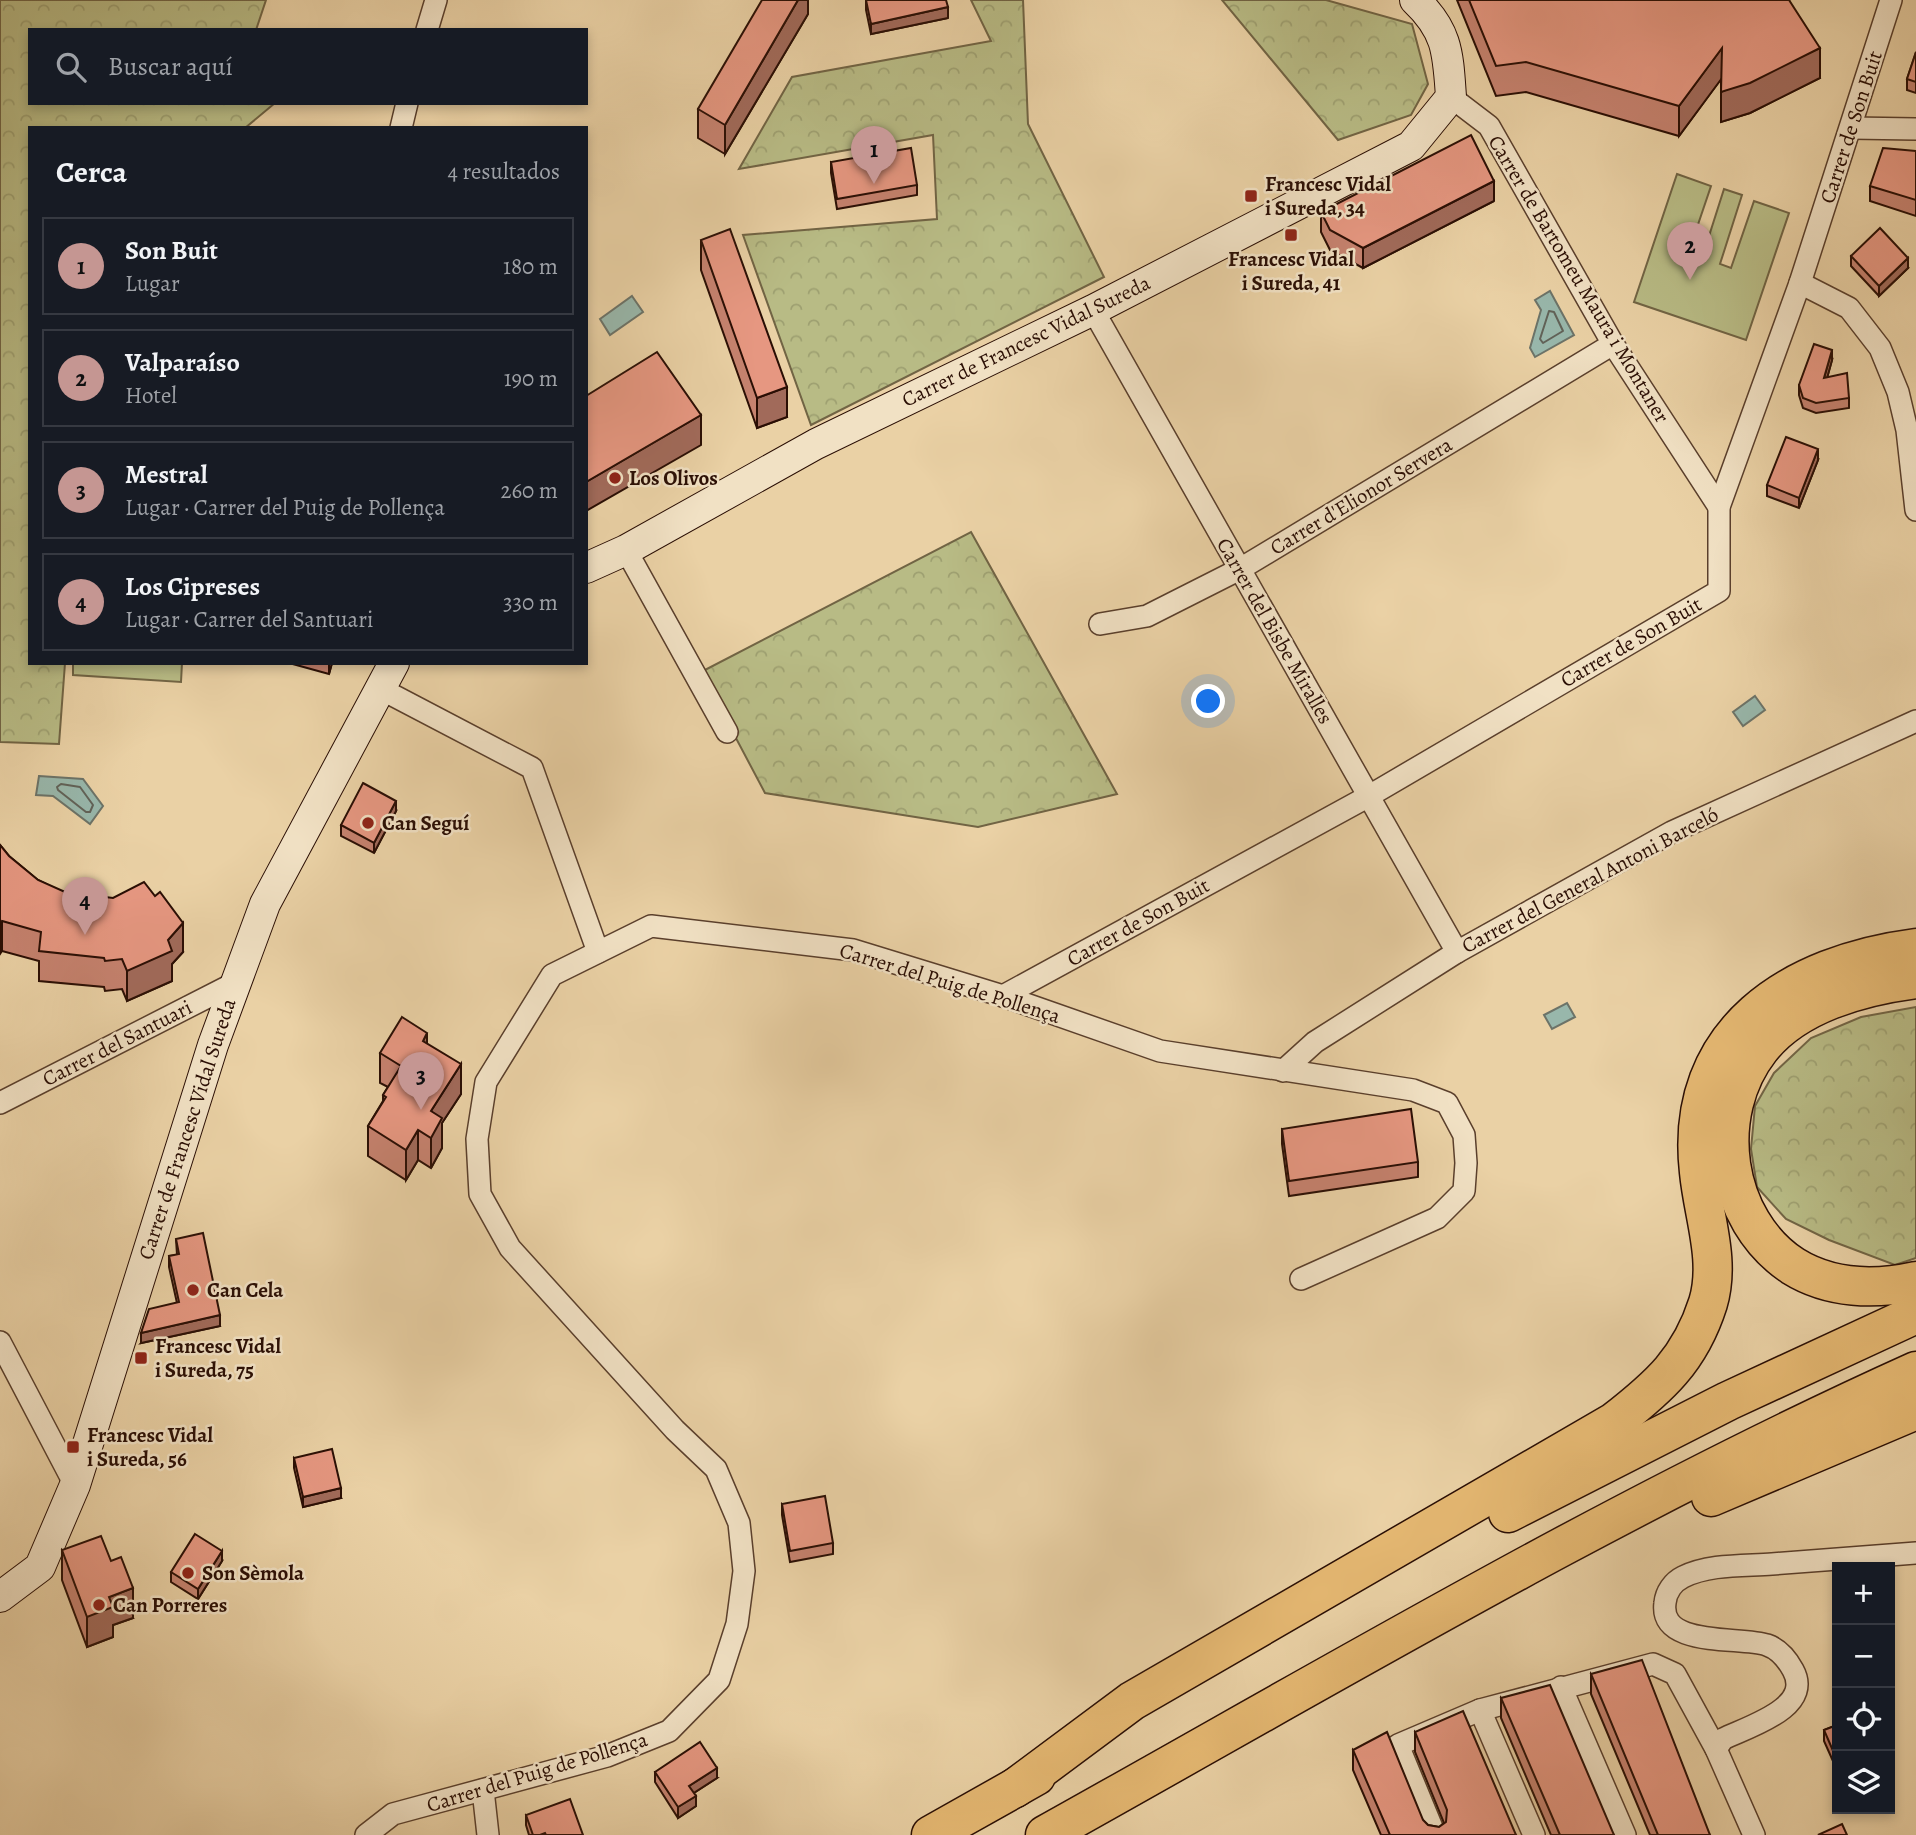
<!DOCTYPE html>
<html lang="es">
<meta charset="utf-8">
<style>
:root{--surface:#171b24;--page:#242831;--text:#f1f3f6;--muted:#9ea1a6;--line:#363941;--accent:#c59692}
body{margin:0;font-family:Alegreya,serif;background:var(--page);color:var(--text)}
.controls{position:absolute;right:21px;bottom:21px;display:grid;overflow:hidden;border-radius:0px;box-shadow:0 4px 10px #0003}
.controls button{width:63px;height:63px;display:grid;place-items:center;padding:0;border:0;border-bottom:2px solid var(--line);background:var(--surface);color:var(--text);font:35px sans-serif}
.you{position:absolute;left:1209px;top:702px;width:24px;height:24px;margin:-18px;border:5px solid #fff;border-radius:50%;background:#1a73e8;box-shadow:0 0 0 10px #1a73e833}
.badge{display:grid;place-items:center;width:46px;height:46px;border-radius:50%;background:var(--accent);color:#111;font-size:23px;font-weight:700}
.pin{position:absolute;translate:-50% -58px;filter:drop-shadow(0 2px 4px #0008)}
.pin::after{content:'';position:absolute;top:37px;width:24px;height:21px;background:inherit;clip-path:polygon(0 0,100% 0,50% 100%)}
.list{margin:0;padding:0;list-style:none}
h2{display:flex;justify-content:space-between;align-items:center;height:91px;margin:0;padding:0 28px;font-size:30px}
h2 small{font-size:23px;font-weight:400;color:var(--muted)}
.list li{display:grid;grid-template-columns:46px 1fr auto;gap:21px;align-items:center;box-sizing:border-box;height:98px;margin:0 14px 14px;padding:0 14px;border:2px solid var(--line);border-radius:0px}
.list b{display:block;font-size:26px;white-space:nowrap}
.list p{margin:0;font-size:23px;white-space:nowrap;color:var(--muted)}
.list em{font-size:23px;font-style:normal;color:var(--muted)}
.icon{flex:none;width:38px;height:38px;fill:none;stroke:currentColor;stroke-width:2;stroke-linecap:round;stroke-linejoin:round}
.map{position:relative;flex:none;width:1916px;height:1835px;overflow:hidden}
.search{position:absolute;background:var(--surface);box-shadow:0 4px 10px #0003;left:28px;top:28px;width:560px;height:77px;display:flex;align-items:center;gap:18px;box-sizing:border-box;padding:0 24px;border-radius:0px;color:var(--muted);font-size:26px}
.panel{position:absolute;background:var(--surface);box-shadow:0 4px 10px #0003;left:28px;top:126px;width:560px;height:539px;border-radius:0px}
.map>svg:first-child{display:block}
</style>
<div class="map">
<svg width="1916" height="1835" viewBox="0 0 1916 1835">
<defs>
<pattern id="forest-crowns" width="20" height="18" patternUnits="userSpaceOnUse" patternTransform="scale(1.75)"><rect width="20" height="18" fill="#b8bb85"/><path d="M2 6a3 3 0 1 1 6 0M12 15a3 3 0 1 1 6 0" fill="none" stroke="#9ea071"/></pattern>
</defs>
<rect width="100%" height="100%" fill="#ead1a5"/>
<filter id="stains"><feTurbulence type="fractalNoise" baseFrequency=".00286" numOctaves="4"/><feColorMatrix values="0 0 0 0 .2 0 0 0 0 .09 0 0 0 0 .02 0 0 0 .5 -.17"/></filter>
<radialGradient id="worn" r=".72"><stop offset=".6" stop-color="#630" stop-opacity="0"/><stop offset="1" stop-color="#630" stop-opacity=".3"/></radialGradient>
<!-- green -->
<g fill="#b8bb85" stroke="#716444" stroke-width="2">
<polygon points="1677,174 1711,186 1688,254 1702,258 1724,189 1742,195 1720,264 1731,268 1754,201 1789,213 1746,340 1634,302"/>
<polygon points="73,663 182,663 181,682 73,675"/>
</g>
<!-- forest -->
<g fill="url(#forest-crowns)" stroke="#716444" stroke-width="2">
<polygon points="0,0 266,0 256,30 30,30 30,103 275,103 245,128 30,128 30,663 65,663 59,744 0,742"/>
<polygon points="971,0 1023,0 1028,124 1104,277 811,425 743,235 937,219 933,135 739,169 792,77 991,41"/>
<polygon points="1222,0 1326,0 1412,24 1428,84 1411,115 1338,140"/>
<polygon points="971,532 1117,794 978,827 765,793 701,672"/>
<polygon points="1916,1007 1916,1258 1895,1265 1829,1240 1786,1219 1757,1187 1751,1149 1755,1106 1774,1073 1811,1038 1861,1017"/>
</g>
<!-- water -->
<g fill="#98b7ab" stroke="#6c7368" stroke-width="2">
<polygon points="1550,291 1574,335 1535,357 1530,348 1541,310 1535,300"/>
<polygon points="632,296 643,312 610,335 600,319"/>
<polygon points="1755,696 1765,710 1743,726 1733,712"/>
<polygon points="39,776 83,779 103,806 90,824 53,796 36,795"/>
<polygon points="1567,1003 1575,1017 1552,1029 1544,1015"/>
</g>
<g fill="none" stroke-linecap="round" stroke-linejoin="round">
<!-- shore -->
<g stroke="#616258" stroke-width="2">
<polygon points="1549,311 1554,312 1563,331 1543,343 1540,339"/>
<polygon points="61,784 80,787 93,805 90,812 86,812 58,790 57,787"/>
</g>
<!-- street casing -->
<g stroke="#5a3f2c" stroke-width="24">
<g id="street">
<polyline points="427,30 436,0"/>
<polyline points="1451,97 1489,126 1613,344 1719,507"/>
<polyline points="401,128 407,103"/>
<polyline points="1851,128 1916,129"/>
<polyline points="1800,283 1849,308 1880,348 1898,392 1907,430 1916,510"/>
<polyline points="1093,310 1457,952"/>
<polyline points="626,550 727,732"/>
<polyline points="1100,624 1147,616 1240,569 1613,344"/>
<polyline points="381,689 532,768 598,952"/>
<polyline points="1003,996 1369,796 1719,591 1719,507 1800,283 1891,0"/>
<polyline points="1283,1071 1315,1042 1457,952 1672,832 1916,721"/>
<polyline points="0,1103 235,983"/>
<polyline points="0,1342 75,1485"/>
<polyline points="1561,1687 1625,1835"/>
<polyline points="1480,1710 1534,1835"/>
<path d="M 1716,1749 L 1723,1739 C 1747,1727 1814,1708 1793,1670 C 1787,1659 1779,1649 1767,1645 C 1740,1636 1659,1648 1665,1603 C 1666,1592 1673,1582 1683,1577 C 1709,1564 1743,1566 1772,1564 C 1820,1560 1868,1557 1916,1553"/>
<polyline points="483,1790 488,1835"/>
<polyline points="366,1835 393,1814 607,1756 669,1731 719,1680 737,1624 744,1571 739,1523 716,1469 675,1430 510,1248 480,1194 477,1139 486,1082 552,975 651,926 853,950 1003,996 1160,1051 1413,1090 1447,1103 1464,1135 1466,1163 1464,1191 1437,1218 1301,1279"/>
<polyline points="1435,1835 1398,1745 1480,1710 1653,1664 1675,1674 1716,1749 1754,1835"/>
</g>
</g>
<!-- secondary casing -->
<g stroke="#2a0e04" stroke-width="32">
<g id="secondary">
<path d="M 586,568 L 626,550 L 816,444 L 1093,310 L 1411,146 L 1451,97 C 1448,54 1448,31 1415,0"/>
<polyline points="0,1597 40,1567 75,1485 213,1045 265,904 394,663"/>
</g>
</g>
<!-- highway casing -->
<g stroke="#2a0e04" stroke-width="41">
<g id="highway">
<path d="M 1916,979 C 1861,986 1795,1004 1760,1049 C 1709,1114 1723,1220 1793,1266 C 1830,1289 1875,1290 1916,1281"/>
<polyline points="1711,1497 1916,1410"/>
<polyline points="1508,1513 1728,1401 1916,1314"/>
<path d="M 1015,1788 L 1132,1701 L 1614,1422 C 1659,1387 1690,1360 1708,1303 C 1721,1260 1703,1215 1699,1172 C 1683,1031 1792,964 1916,948"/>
<polyline points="931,1835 1036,1776"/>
<path d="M 1045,1835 C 1332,1675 1616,1506 1916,1371"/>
</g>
</g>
<!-- street -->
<use href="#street" stroke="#f1e1c4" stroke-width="21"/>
<!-- secondary -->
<use href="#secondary" stroke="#f1e1c4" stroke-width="30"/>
<!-- highway -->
<use href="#highway" stroke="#e5b872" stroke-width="38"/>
</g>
<!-- wall -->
<g fill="#c6826f" stroke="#2a0e04" stroke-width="2">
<polygon points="808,0 808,14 725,154 698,138 698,109"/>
<polygon points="866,0 948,18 871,34 866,10"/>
<polygon points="1457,0 1789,0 1820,78 1750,113 1721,122 1721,79 1679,136 1526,92 1496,96"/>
<polygon points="1916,52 1916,93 1907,90 1907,79"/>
<polygon points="1916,151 1916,216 1870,201 1870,186"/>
<polygon points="831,162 917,185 917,195 837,209 831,173"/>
<polygon points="1494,201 1363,268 1330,250 1321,232 1321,212"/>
<polygon points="701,240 787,417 757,428 701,270"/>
<polygon points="1851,256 1908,268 1879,296 1851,266"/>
<polygon points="1832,360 1827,378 1849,398 1849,408 1816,413 1803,408 1799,395 1799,385"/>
<polygon points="1818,460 1799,508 1767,496 1767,485"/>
<polygon points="289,663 332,663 329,674"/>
<polygon points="396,811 374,853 341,836 341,825"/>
<polygon points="0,845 9,856 38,880 183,952 172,964 172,981 127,1001 122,989 105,991 104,987 39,981 39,961 2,951"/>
<polygon points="427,1044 461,1094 442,1123 442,1148 431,1168 418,1160 406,1180 368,1156 368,1126 383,1101 383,1095 388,1087 380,1083 380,1053"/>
<polygon points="1282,1129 1418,1162 1418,1177 1289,1196 1282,1144"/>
<polygon points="176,1239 220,1326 141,1343 177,1303 169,1267 169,1256 177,1255"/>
<polygon points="294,1458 341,1498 303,1507 294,1468"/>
<polygon points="782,1504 833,1543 833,1554 790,1562 782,1515"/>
<polygon points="62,1550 133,1618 113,1625 113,1637 87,1647 62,1580"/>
<polygon points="222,1561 198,1599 171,1582 171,1572"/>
<polygon points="1591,1674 1710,1835 1650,1835 1591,1694"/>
<polygon points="1501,1698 1614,1835 1551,1835 1501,1718"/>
<polygon points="1837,1725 1837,1770 1824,1741 1824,1730"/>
<polygon points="1415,1732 1516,1835 1381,1835 1353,1770 1353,1750 1428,1825 1439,1827 1444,1823 1415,1752"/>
<polygon points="655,1772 717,1778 694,1793 696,1806 678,1818 655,1782"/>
<polygon points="526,1815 583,1835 529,1835 526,1825"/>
</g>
<!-- shaded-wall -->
<g fill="#a16a5a" stroke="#2a0e04" stroke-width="2">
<polygon points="798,0 808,0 808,14 725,154 725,125"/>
<polygon points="948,7 948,18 871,34 871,24"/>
<polygon points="1722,48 1722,78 1679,136 1679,106"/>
<polygon points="1820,48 1820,78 1750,113 1721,122 1721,92"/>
<polygon points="1494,181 1494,201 1363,268 1363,248"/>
<polygon points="1908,258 1908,268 1879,296 1879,286"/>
<polygon points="1832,350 1832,360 1824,389 1824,378"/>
<polygon points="787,387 787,417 757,428 757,398"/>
<polygon points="701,415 701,445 586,511 586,482"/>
<polygon points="1818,449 1818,460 1799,508 1799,498"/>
<polygon points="329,663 332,663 329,674"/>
<polygon points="396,801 396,811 374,853 374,843"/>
<polygon points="2,921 2,951 0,954 0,924"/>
<polygon points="183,923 183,952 172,964 172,981 127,1001 127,971 168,940"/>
<polygon points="427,1033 427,1063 423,1041"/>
<polygon points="461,1064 461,1094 442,1123 442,1148 431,1168 431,1111"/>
<polygon points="418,1130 418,1160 406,1180 406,1150"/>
<polygon points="220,1315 220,1326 141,1343 141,1333"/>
<polygon points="341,1488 341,1498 303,1507 303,1497"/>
<polygon points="222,1551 222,1561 198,1599 198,1589"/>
<polygon points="133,1588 133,1618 113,1625 113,1637 87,1647 87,1617 109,1597"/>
<polygon points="717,1768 717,1778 689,1796 689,1786"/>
<polygon points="696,1796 696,1806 678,1818 678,1807"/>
</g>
<!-- building -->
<g fill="#e69781" stroke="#2a0e04" stroke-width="2">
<polygon points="762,0 798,0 725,125 698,109"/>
<polygon points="866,0 946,0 948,7 871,24"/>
<polygon points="1469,0 1789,0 1820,48 1750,83 1721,92 1722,48 1679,106 1526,62 1496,66"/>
<polygon points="1916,52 1916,82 1907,79"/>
<polygon points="1471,135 1494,181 1363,248 1330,230 1321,212"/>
<polygon points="911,148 917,185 837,199 831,162"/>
<polygon points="1883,148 1916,151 1916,200 1870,186"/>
<polygon points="1880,228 1908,258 1879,286 1851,256"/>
<polygon points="730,229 787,387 757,398 701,240"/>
<polygon points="1814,344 1832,350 1824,378 1847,373 1849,398 1816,403 1803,398 1799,385"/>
<polygon points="657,352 701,415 586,482 586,396"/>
<polygon points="1786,437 1818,449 1799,498 1767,485"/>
<polygon points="363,783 396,801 374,843 341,825"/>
<polygon points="0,845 9,856 38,880 65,892 113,898 144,882 155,896 160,892 183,923 168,940 172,951 127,971 122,959 105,961 104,958 39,951 41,932 2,921 0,924"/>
<polygon points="402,1017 427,1033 423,1041 461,1064 431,1111 442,1118 431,1138 418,1130 406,1150 368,1126 386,1097 383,1095 401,1066 380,1053"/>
<polygon points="1411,1109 1418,1162 1289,1181 1282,1129"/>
<polygon points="203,1233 220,1315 141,1333 149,1309 179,1302 169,1256 179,1254 176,1239"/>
<polygon points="332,1449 341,1488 303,1497 294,1458"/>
<polygon points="825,1496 833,1543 790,1551 782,1504"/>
<polygon points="195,1534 222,1551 198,1589 171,1572"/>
<polygon points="101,1536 111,1561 121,1557 133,1588 109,1597 113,1607 87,1617 62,1550"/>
<polygon points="1642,1660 1710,1835 1658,1835 1591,1674"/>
<polygon points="1550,1685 1614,1835 1560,1835 1501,1698"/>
<polygon points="1463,1711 1516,1835 1390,1835 1353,1750 1387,1732 1423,1820 1428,1825 1439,1827 1446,1822 1447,1810 1415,1732"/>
<polygon points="1837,1725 1837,1760 1824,1730"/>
<polygon points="700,1742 717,1768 689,1786 696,1796 678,1807 655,1772"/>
<polygon points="570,1799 583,1835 546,1835 545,1833 540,1835 533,1835 526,1815"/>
<polygon points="1842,1824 1847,1835 1818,1835"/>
</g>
<!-- markers -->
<g fill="#8f2418" stroke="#f1e1c4" stroke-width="2.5">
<rect x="1244" y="189" width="14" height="14" rx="3.5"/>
<rect x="1284" y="228" width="14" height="14" rx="3.5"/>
<circle cx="615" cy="478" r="7"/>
<circle cx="368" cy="823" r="7"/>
<circle cx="193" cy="1290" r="7"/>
<rect x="134" y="1351" width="14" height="14" rx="3.5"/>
<rect x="66" y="1440" width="14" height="14" rx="3.5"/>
<circle cx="188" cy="1573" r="7"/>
<circle cx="99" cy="1605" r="7"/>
</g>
<g text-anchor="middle" stroke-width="5" stroke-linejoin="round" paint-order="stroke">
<!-- street labels -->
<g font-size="21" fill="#2a0e04" stroke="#f1e1c4">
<text transform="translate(1851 127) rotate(-72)" y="7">Carrer de Son Buit</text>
<text transform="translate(1579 279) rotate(59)" y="7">Carrer de Bartomeu Maura i Montaner</text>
<text transform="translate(1026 341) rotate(-26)" y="7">Carrer de Francesc Vidal Sureda</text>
<text transform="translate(1361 496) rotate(-31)" y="7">Carrer d'Elionor Servera</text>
<text transform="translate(1275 631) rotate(60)" y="7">Carrer del Bisbe Miralles</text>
<text transform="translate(1631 642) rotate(-30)" y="7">Carrer de Son Buit</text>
<text transform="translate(1590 880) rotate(-28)" y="7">Carrer del General Antoni Barceló</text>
<text transform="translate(1138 922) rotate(-29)" y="7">Carrer de Son Buit</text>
<text transform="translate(950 983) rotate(17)" y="7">Carrer del Puig de Pollença</text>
<text transform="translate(117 1043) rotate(-27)" y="7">Carrer del Santuari</text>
<text transform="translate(187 1129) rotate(-72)" y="7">Carrer de Francesc Vidal Sureda</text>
<text transform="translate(537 1772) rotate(-17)" y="7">Carrer del Puig de Pollença</text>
</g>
<!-- poi labels -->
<g font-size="21" font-weight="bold" fill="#2a0e04" stroke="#f1e1c4" text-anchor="start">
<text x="1265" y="191">Francesc Vidal<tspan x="1265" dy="24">i Sureda, 34</tspan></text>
<text x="1291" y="266" text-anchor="middle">Francesc Vidal<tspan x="1291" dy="24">i Sureda, 41</tspan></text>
<text x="629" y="485">Los Olivos</text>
<text x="382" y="830">Can Seguí</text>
<text x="207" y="1297">Can Cela</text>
<text x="155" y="1353">Francesc Vidal<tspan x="155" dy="24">i Sureda, 75</tspan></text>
<text x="87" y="1442">Francesc Vidal<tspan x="87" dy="24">i Sureda, 56</tspan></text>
<text x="202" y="1580">Son Sèmola</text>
<text x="113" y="1612">Can Porreres</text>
</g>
</g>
<rect width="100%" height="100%" filter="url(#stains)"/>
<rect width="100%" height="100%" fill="url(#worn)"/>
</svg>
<div class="controls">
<button>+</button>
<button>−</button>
<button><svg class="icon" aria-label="locate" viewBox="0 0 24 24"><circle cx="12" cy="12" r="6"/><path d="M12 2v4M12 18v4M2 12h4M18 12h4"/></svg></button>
<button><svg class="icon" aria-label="layers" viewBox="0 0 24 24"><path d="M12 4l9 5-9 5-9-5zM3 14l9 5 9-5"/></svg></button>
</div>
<div class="you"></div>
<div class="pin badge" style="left:874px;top:184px">1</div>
<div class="pin badge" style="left:1690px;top:280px">2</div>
<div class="pin badge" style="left:421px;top:1110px">3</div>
<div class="pin badge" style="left:85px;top:935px">4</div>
<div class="search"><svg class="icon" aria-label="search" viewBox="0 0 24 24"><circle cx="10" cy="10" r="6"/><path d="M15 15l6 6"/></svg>Buscar aquí</div>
<section class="panel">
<h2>Cerca<small>4 resultados</small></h2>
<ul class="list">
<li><span class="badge">1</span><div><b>Son Buit</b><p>Lugar</p></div><em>180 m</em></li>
<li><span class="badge">2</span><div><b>Valparaíso</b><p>Hotel</p></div><em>190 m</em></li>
<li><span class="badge">3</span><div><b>Mestral</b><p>Lugar · Carrer del Puig de Pollença</p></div><em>260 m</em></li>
<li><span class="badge">4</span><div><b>Los Cipreses</b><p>Lugar · Carrer del Santuari</p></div><em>330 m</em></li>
</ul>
</section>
</div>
